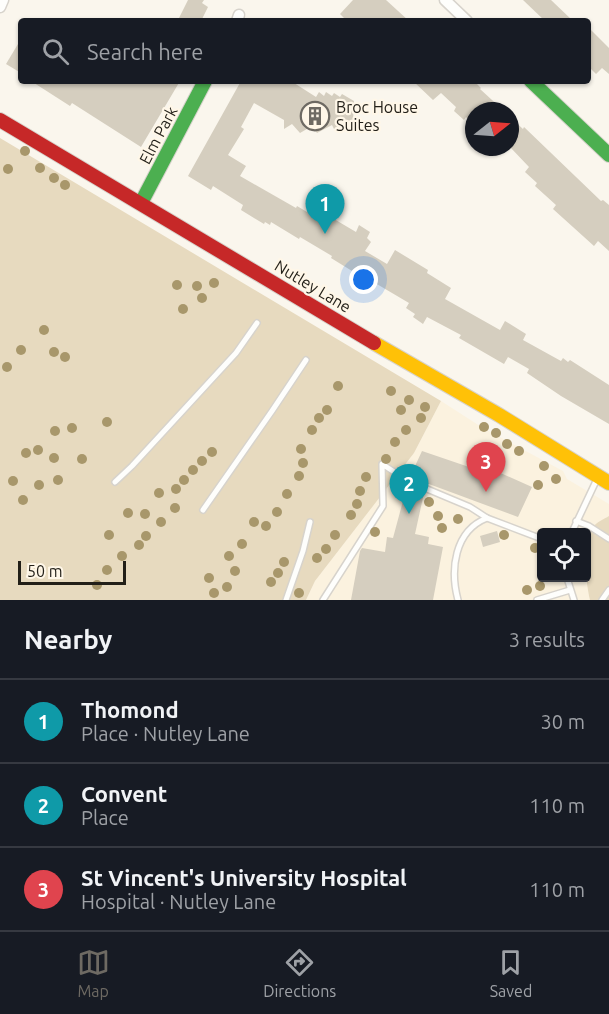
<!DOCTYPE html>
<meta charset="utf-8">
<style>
:root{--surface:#171b24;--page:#242831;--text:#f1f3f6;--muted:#9ea1a6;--line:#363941;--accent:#6e6a63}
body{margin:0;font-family:Ubuntu,sans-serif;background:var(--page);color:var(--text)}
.controls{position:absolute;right:18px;bottom:18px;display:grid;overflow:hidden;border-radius:6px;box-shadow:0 2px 4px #0004}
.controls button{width:54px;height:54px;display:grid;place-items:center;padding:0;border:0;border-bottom:2px solid var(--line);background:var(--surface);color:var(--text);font:30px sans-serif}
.compass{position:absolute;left:465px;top:102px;width:54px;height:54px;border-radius:50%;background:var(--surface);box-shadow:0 2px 4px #0004;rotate:73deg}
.scale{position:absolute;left:18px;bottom:15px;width:108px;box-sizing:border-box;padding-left:6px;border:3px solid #221f18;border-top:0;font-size:16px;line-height:21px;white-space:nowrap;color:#221f18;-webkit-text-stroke:4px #fff7e8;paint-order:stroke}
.you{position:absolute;left:364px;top:280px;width:21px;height:21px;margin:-15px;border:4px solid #fff;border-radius:50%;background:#1a73e8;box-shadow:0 0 0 9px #1a73e833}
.badge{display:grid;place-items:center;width:39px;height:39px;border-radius:50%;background:var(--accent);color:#fff;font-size:20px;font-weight:700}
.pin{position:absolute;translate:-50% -50px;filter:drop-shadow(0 2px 3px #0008)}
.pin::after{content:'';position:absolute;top:32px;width:21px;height:18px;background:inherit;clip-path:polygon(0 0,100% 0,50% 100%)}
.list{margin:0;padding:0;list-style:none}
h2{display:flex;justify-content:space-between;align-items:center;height:78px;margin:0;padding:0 24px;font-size:26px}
h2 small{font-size:20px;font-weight:400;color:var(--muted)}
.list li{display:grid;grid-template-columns:39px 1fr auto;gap:18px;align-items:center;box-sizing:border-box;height:84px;padding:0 24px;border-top:2px solid var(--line)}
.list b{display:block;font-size:22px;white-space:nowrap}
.list p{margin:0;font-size:20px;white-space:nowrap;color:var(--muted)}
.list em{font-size:20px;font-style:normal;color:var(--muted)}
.icon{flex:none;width:33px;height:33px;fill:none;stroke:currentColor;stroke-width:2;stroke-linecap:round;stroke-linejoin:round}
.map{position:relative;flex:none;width:609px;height:600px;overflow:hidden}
.search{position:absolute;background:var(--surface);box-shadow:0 2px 4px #0004;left:18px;right:18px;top:18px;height:66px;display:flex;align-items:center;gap:15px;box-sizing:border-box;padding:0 21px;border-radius:6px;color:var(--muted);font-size:22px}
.sheet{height:330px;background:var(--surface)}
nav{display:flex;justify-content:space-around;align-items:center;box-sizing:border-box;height:84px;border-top:2px solid var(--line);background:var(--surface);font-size:16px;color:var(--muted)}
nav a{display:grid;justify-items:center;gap:3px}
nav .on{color:var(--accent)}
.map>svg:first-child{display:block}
</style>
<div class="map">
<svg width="609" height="600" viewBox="0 0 609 600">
<rect width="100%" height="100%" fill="#faf6ed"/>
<!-- built -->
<path fill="#fbf2df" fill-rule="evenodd" d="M 441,401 L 483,428 L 563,471 L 567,479 L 609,504 L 609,600 L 306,600 L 315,581 L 414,453 ZM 542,532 L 586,532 L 586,578 L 542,578 Z"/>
<!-- green -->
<g fill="#e7dabf">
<polygon points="0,138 441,401 414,453 315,581 306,600 0,600"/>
<path d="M 609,516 L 609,600 L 590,600 C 586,582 581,543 593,527 C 597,522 604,519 609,516 Z"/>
</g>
<!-- building -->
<g fill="#d5cebf">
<polygon points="188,0 204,0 202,3 208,7 201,21 185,21 179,18"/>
<polygon points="353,0 386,0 409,21 347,21 340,14"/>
<polygon points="523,0 551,0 573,21 545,21"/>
<polygon points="588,27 609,48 609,74 602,68 596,74 588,66"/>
<polygon points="21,39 21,73 6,64"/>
<polygon points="31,81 180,81 141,147 72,103 70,106"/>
<polygon points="241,81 291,81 316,97 319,92 324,96 326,92 332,96 334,93 340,97 342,94 354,101 353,122 342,128 340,125 334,129 332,125 317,133 312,126 300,133 292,124 284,129 284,120 254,103 241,127 244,129 228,155 246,166 240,176 296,208 297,206 307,212 314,200 326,207 324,211 335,217 334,219 356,232 359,225 370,232 367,238 371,242 365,251 387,264 395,250 428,270 427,273 451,288 445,299 500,330 505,321 526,334 523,340 561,361 563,358 568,362 570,360 609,385 609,424 561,396 527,373 529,369 508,357 504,364 459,338 461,335 427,317 423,324 413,317 415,314 406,308 409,303 353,270 352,271 331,258 332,256 300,237 299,239 271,222 270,225 265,222 264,224 241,210 243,205 213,186 211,190 188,176"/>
<polygon points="413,81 474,81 481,88 480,89 504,111 474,110 474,124 466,117 464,120 454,111 456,107 441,93 433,100"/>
<polygon points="510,117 523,129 524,127 601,201 603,200 609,205 609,251 598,241 594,246 553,209 556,205 535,186 537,183 525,172 529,167 510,147"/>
<polygon points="476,448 501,458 496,471 532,487 518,517 410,477 422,451 469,467"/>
<polygon points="407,486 424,493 415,534 429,537 428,544 443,547 433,600 351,600 360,551 362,548 385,552 387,537 393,538"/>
<polygon points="497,531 500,542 483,547 480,536"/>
</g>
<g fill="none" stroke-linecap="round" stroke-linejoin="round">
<!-- lane casing -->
<g stroke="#d7d3cc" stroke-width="8">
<g id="lane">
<polyline points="115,482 132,466 236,353 257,323"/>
<polyline points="203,510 272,411 306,360"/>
<polyline points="576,521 589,526 609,539"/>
<polyline points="572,532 597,479"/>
<polyline points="567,578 574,600"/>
<polyline points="286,600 303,551 310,522"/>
<polyline points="323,600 383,506 382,464 408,481 470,507 487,518 542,539"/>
<path d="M 458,600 C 450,570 454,531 487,518"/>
<polyline points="537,600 570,590"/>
<polyline points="602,600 609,590"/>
</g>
</g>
<!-- street casing -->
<g stroke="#d7d3cc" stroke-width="13">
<g id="street">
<polyline points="445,0 467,21"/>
<polyline points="0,7 3,0"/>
<polyline points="237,21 239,15"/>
</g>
</g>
<!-- fast casing -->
<g stroke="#d7d3cc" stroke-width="16">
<g id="fast">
<polyline points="531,81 609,155"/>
<polyline points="141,203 205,81"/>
</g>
</g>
<!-- slow casing -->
<g stroke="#d7d3cc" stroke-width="16">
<polyline id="slow" points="374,343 499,415 609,483"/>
</g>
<!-- jam casing -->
<g stroke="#d7d3cc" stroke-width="16">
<polyline id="jam" points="0,120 374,343"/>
</g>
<!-- lane -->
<use href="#lane" stroke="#fefefc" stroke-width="5"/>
<!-- street -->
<use href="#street" stroke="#fefefc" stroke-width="10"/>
<!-- fast -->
<use href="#fast" stroke="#4caf50" stroke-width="14"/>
<!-- slow -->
<use href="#slow" stroke="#ffc107" stroke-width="14"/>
<!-- jam -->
<use href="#jam" stroke="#c62828" stroke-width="14"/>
</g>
<!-- trees -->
<g fill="#a8976b">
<circle cx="25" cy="151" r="5"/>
<circle cx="40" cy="168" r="5"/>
<circle cx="8" cy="169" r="5"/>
<circle cx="54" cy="178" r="5"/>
<circle cx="65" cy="185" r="5"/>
<circle cx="214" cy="283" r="5"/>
<circle cx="177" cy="285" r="5"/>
<circle cx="197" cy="286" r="5"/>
<circle cx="202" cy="298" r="5"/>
<circle cx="183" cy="309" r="5"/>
<circle cx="44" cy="330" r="5"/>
<circle cx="21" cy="350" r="5"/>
<circle cx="54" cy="352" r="5"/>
<circle cx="65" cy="357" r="5"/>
<circle cx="7" cy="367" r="5"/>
<circle cx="338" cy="386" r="5"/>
<circle cx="391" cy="391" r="5"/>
<circle cx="409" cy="400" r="5"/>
<circle cx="425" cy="407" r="5"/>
<circle cx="327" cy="410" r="5"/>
<circle cx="401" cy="410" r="5"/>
<circle cx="319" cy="418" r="5"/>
<circle cx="421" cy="418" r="5"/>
<circle cx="107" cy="422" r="5"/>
<circle cx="484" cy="427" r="5"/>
<circle cx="72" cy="428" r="5"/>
<circle cx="312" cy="430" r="5"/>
<circle cx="406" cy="430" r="5"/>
<circle cx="55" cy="431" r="5"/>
<circle cx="496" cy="433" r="5"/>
<circle cx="395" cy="442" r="5"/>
<circle cx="507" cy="444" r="5"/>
<circle cx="301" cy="449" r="5"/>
<circle cx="38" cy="450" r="5"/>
<circle cx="519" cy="451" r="5"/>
<circle cx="212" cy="452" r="5"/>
<circle cx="26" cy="453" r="5"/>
<circle cx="54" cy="458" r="5"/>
<circle cx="82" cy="459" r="5"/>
<circle cx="386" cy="459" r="5"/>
<circle cx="202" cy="461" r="5"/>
<circle cx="303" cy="463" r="5"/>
<circle cx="544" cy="466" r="5"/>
<circle cx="193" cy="470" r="5"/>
<circle cx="299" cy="476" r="5"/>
<circle cx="366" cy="477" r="5"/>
<circle cx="556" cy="479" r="5"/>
<circle cx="58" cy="480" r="5"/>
<circle cx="184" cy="480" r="5"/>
<circle cx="13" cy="481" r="5"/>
<circle cx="39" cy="485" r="5"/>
<circle cx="538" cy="485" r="5"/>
<circle cx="176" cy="489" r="5"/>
<circle cx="360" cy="491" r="5"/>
<circle cx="159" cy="493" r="5"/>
<circle cx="287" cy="494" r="5"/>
<circle cx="23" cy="500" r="5"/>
<circle cx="429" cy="502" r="5"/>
<circle cx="357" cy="504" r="5"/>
<circle cx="175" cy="508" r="5"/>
<circle cx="277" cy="512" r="5"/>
<circle cx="128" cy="513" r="5"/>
<circle cx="145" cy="514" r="5"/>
<circle cx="351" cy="515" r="5"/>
<circle cx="438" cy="516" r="5"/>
<circle cx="458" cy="519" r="5"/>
<circle cx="161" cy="522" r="5"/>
<circle cx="254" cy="522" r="5"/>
<circle cx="266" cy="526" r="5"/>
<circle cx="442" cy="528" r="5"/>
<circle cx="375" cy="532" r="5"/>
<circle cx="109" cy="535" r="5"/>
<circle cx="335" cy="535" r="5"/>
<circle cx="504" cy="535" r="5"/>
<circle cx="146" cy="536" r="5"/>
<circle cx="242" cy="544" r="5"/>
<circle cx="139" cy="545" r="5"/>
<circle cx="535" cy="548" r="5"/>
<circle cx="326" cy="549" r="5"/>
<circle cx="122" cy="556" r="5"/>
<circle cx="229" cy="556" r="5"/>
<circle cx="317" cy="558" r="5"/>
<circle cx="284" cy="562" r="5"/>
<circle cx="107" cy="570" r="5"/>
<circle cx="235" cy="571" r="5"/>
<circle cx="278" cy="573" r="5"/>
<circle cx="209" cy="578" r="5"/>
<circle cx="271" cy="582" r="5"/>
<circle cx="97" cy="585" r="5"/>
<circle cx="540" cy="586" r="5"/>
<circle cx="227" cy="587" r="5"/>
<circle cx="527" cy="590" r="5"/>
<circle cx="214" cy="593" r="5"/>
<circle cx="299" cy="593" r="5"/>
</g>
<!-- icons -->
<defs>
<g id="building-ring" transform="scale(1.5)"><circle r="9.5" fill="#fff7e8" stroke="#6e6a63" stroke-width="1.5"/><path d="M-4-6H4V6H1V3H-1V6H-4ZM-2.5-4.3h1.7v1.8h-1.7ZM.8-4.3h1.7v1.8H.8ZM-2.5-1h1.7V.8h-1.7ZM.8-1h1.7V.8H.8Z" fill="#6e6a63"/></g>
</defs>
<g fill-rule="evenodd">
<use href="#building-ring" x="315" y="116"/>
</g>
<g text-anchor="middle" stroke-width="4.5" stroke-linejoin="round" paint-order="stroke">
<!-- poi labels -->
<g font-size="16" fill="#221f18" stroke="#fff7e8" text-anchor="start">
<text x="336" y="113">Broc House<tspan x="336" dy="18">Suites</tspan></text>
</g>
<!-- street labels -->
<g font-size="16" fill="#221f18" stroke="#fff7e8">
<text transform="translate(158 135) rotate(-62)" y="6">Elm Park</text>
<text transform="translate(313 286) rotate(31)" y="6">Nutley Lane</text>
</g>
</g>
</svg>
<div class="controls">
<button><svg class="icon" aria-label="locate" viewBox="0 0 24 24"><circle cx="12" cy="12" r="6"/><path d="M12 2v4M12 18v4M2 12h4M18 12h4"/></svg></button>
</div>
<svg class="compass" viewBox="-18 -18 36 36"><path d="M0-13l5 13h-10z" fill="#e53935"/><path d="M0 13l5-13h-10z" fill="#9ea1a6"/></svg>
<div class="scale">50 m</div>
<div class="you"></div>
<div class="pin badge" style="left:325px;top:234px;background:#0f9aa8">1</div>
<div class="pin badge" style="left:409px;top:514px;background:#0f9aa8">2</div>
<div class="pin badge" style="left:486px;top:492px;background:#e0444e">3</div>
<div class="search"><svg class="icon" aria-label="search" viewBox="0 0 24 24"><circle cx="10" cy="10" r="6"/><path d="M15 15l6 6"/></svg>Search here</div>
</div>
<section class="sheet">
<h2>Nearby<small>3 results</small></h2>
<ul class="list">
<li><span class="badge" style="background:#0f9aa8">1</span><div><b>Thomond</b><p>Place · Nutley Lane</p></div><em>30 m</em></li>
<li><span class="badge" style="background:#0f9aa8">2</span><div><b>Convent</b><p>Place</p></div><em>110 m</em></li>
<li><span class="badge" style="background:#e0444e">3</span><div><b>St Vincent's University Hospital</b><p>Hospital · Nutley Lane</p></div><em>110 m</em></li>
</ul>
</section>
<nav>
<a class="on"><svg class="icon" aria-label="map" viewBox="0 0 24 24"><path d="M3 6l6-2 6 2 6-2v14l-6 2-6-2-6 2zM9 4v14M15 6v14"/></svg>Map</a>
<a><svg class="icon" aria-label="directions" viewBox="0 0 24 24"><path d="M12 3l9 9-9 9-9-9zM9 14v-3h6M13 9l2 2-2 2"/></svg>Directions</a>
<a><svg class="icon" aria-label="saved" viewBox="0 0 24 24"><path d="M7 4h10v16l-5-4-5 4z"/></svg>Saved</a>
</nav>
